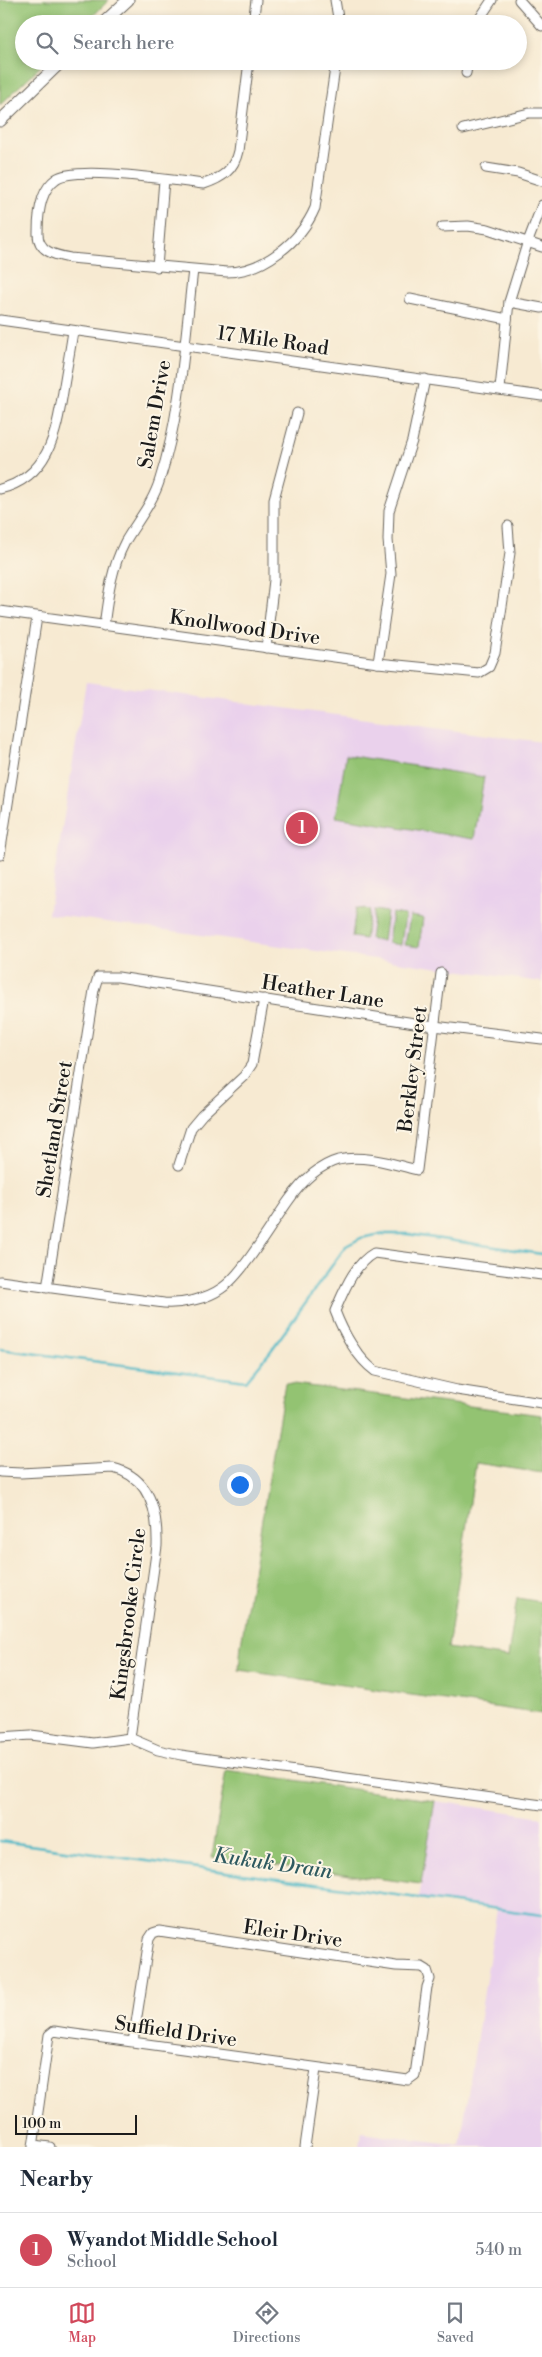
<!DOCTYPE html>
<style>
:root{--surface:#fff;--page:#f6f6f7;--text:#1f2937;--muted:#747a83;--line:#e0e1e3;--accent:#d1495b}
body{margin:0;font-family:"Libre Bodoni",serif;background:var(--page);color:var(--text)}
.scale{position:absolute;left:15px;bottom:12px;width:122px;box-sizing:border-box;padding-left:5px;border:2px solid #1c1c1c;border-top:0;font-size:14px;line-height:18px;white-space:nowrap;color:#1c1c1c;-webkit-text-stroke:4px #fcf5e5;paint-order:stroke}
.you{position:absolute;left:239px;top:1484px;width:18px;height:18px;margin:-12px;border:4px solid #fff;border-radius:50%;background:#1a73e8;box-shadow:0 0 0 8px #1a73e833}
.badge{display:grid;place-items:center;width:32px;height:32px;border-radius:50%;background:var(--accent);color:#fff;font-size:16px;font-weight:700}
.pin{position:absolute;translate:-50% -50%;border:2px solid #fff;box-shadow:0 1px 5px #0006}
.list{margin:0;padding:0;list-style:none}
h2{display:flex;justify-content:space-between;align-items:center;height:65px;margin:0;padding:0 20px;font-size:21px}
h2 small{font-size:16px;font-weight:400;color:var(--muted)}
.list li{display:grid;grid-template-columns:32px 1fr auto;gap:15px;align-items:center;box-sizing:border-box;height:75px;padding:0 20px;border-top:1px solid var(--line)}
.list b{display:block;font-size:19px;white-space:nowrap}
.list p{margin:0;font-size:16px;white-space:nowrap;color:var(--muted)}
.list em{font-size:16px;font-style:normal;color:var(--muted)}
.icon{flex:none;width:28px;height:28px;fill:none;stroke:currentColor;stroke-width:2;stroke-linecap:round;stroke-linejoin:round}
.map{position:relative;flex:none;width:542px;height:2147px;overflow:hidden}
.search{position:absolute;background:var(--surface);box-shadow:0 2px 8px #0003;left:15px;right:15px;top:15px;height:55px;display:flex;align-items:center;gap:12px;box-sizing:border-box;padding:0 18px;border-radius:28px;color:var(--muted);font-size:19px}
.sheet{height:140px;background:var(--surface)}
nav{display:flex;justify-content:space-around;align-items:center;box-sizing:border-box;height:70px;border-top:1px solid var(--line);background:var(--surface);font-size:14px;color:var(--muted)}
nav a{display:grid;justify-items:center;gap:2px}
nav .on{color:var(--accent)}
.map>svg:first-child{display:block}
</style>
<div class="map">
<svg width="542" height="2147" viewBox="0 0 542 2147">
<rect width="100%" height="100%" fill="#fcf5e5"/>
<filter id="ink" filterUnits="userSpaceOnUse"><feTurbulence type="fractalNoise" baseFrequency=".02" numOctaves="2"/><feDisplacementMap in="SourceGraphic" scale="10" xChannelSelector="R" yChannelSelector="G"/><feConvolveMatrix kernelMatrix="1 2 1 2 8 2 1 2 1" color-interpolation-filters="sRGB"/></filter>
<filter id="wash" filterUnits="userSpaceOnUse"><feTurbulence type="fractalNoise" baseFrequency=".0096" numOctaves="4" result="noise"/><feDisplacementMap in="SourceGraphic" scale="20" xChannelSelector="R" yChannelSelector="G"/><feGaussianBlur stdDeviation="1.12" result="paint"/><feColorMatrix in="noise" values="0 0 0 0 0 0 0 0 0 0 0 0 0 0 0 0 0 1.4 0 .05"/><feComposite in="paint" operator="in"/></filter>
<g filter="url(#wash)">
<rect width="100%" height="100%" fill="#f7ead2"/>
<!-- built -->
<g fill="#ead1ec">
<polygon points="86,682 542,742 542,982 48,914"/>
<polygon points="435,1801 542,1817 542,2147 359,2147 361,2132 460,2145 497,1909 418,1898"/>
</g>
<!-- green -->
<g fill="#93c372" stroke="#587047">
<polygon points="0,0 109,0 85,24 24,24 24,61 46,61 0,105"/>
<polygon points="346,755 484,777 474,839 336,817"/>
<polygon points="356,908 370,910 365,939 352,937"/>
<polygon points="374,910 387,912 383,941 370,939"/>
<polygon points="392,913 405,915 401,945 388,943"/>
<polygon points="410,916 423,918 419,947 405,945"/>
<polygon points="285,1383 542,1415 542,1473 476,1463 448,1648 508,1657 517,1598 542,1602 542,1714 239,1670 241,1644"/>
<polygon points="226,1770 435,1801 421,1884 212,1857"/>
</g>
<g fill="none" stroke-linecap="round" stroke-linejoin="round">
<!-- stream -->
<g stroke="#4bb8c6" stroke-width="2.5">
<polyline points="0,1349 246,1381 270,1352 346,1246 361,1238 382,1234 407,1234 542,1254"/>
<polyline points="0,1841 542,1915"/>
</g>
</g>
</g>
<g filter="url(#ink)">
<g fill="none" stroke-linecap="round" stroke-linejoin="round">
<!-- minor casing -->
<g stroke="#69645c" stroke-width="11">
<g id="minor">
<polyline points="335,0 339,24"/>
<polyline points="519,0 542,26"/>
<polyline points="253,24 256,0"/>
<polyline points="476,24 492,0"/>
<path d="M 249,61 L 238,151 C 234,170 222,178 204,184 C 176,181 75,165 56,179 C 40,190 38,214 38,232 C 37,251 54,255 70,258 L 227,272 C 263,272 301,241 315,208 L 336,61"/>
<polyline points="466,73 468,61"/>
<polyline points="463,129 529,113 542,113"/>
<polyline points="486,168 518,173 542,181"/>
<polyline points="442,227 468,226 488,229 542,247"/>
<polyline points="157,267 164,180"/>
<polyline points="410,299 507,319"/>
<polyline points="509,302 542,308"/>
<polyline points="0,320 542,396"/>
<polyline points="500,389 509,302 527,244 542,205"/>
<path d="M 0,489 C 48,477 56,435 63,392 C 66,372 70,352 73,331"/>
<polyline points="0,611 378,663 479,673 489,667 495,653 510,553 508,526"/>
<path d="M 104,626 C 108,596 111,569 125,542 C 137,521 153,503 160,479 C 181,414 185,338 193,270"/>
<polyline points="266,648 274,580 274,499 297,413"/>
<polyline points="378,663 391,574 388,540 389,511 412,441 425,379"/>
<polyline points="0,855 37,617"/>
<polyline points="179,1165 191,1128 202,1115 244,1076 252,1064 264,999"/>
<path d="M 542,1275 L 374,1253 C 354,1264 344,1291 335,1311 C 343,1332 357,1358 375,1371 L 457,1390 L 542,1403"/>
<path d="M 0,1281 L 164,1303 C 183,1304 207,1299 222,1288 C 243,1274 273,1222 289,1200 C 301,1183 317,1166 338,1160 C 363,1154 393,1164 417,1170 L 441,973"/>
<polyline points="47,1288 94,990 98,977 118,977 434,1026 542,1039"/>
<path d="M 0,1472 L 21,1473 L 113,1468 C 150,1477 158,1512 157,1546 L 130,1738"/>
<polyline points="0,1737 31,1735 93,1743 130,1738"/>
<polyline points="130,1738 158,1750 181,1755 542,1805"/>
<polyline points="33,2145 50,2147"/>
<polyline points="33,2147 49,2035 54,2031 67,2033 408,2080 415,2075 427,1987 430,1979 427,1970 422,1967 396,1966 159,1931 153,1933 149,1939 133,2042"/>
<polyline points="305,2147 316,2069"/>
</g>
</g>
<!-- tertiary casing -->
<g stroke="#69645c" stroke-width="13">
<g id="tertiary">
<polyline points="102,24 128,0"/>
<polyline points="0,121 62,61"/>
</g>
</g>
<!-- minor -->
<use href="#minor" stroke="#fff" stroke-width="9"/>
<!-- tertiary -->
<use href="#tertiary" stroke="#fff" stroke-width="11"/>
</g>
</g>
<g text-anchor="middle" stroke-width="4" stroke-linejoin="round" paint-order="stroke">
<!-- street labels -->
<g font-size="20" fill="#1c1c1c" stroke="#fcf5e5">
<text transform="translate(273 340) rotate(8)" y="7">17 Mile Road</text>
<text transform="translate(154 414) rotate(-80)" y="7">Salem Drive</text>
<text transform="translate(245 627) rotate(8)" y="7">Knollwood Drive</text>
<text transform="translate(323 991) rotate(9)" y="7">Heather Lane</text>
<text transform="translate(412 1069) rotate(-83)" y="7">Berkley Street</text>
<text transform="translate(54 1129) rotate(-81)" y="7">Shetland Street</text>
<text transform="translate(128 1614) rotate(-83)" y="7">Kingsbrooke Circle</text>
<text transform="translate(293 1933) rotate(8)" y="7">Eleir Drive</text>
<text transform="translate(176 2031) rotate(8)" y="7">Suffield Drive</text>
</g>
<!-- water labels -->
<g font-size="21" font-style="italic" fill="#2f5a60" stroke="#fcf5e5">
<text transform="translate(273 1863) rotate(8)" y="7">Kukuk Drain</text>
</g>
</g>
</svg>
<div class="scale">100 m</div>
<div class="you"></div>
<div class="pin badge" style="left:302px;top:828px">1</div>
<div class="search"><svg class="icon" aria-label="search" viewBox="0 0 24 24"><circle cx="10" cy="10" r="6"/><path d="M15 15l6 6"/></svg>Search here</div>
</div>
<section class="sheet">
<h2>Nearby<small></small></h2>
<ul class="list">
<li><span class="badge">1</span><div><b>Wyandot Middle School</b><p>School</p></div><em>540 m</em></li>
</ul>
</section>
<nav>
<a class="on"><svg class="icon" aria-label="map" viewBox="0 0 24 24"><path d="M3 6l6-2 6 2 6-2v14l-6 2-6-2-6 2zM9 4v14M15 6v14"/></svg>Map</a>
<a><svg class="icon" aria-label="directions" viewBox="0 0 24 24"><path d="M12 3l9 9-9 9-9-9zM9 14v-3h6M13 9l2 2-2 2"/></svg>Directions</a>
<a><svg class="icon" aria-label="saved" viewBox="0 0 24 24"><path d="M7 4h10v16l-5-4-5 4z"/></svg>Saved</a>
</nav>
